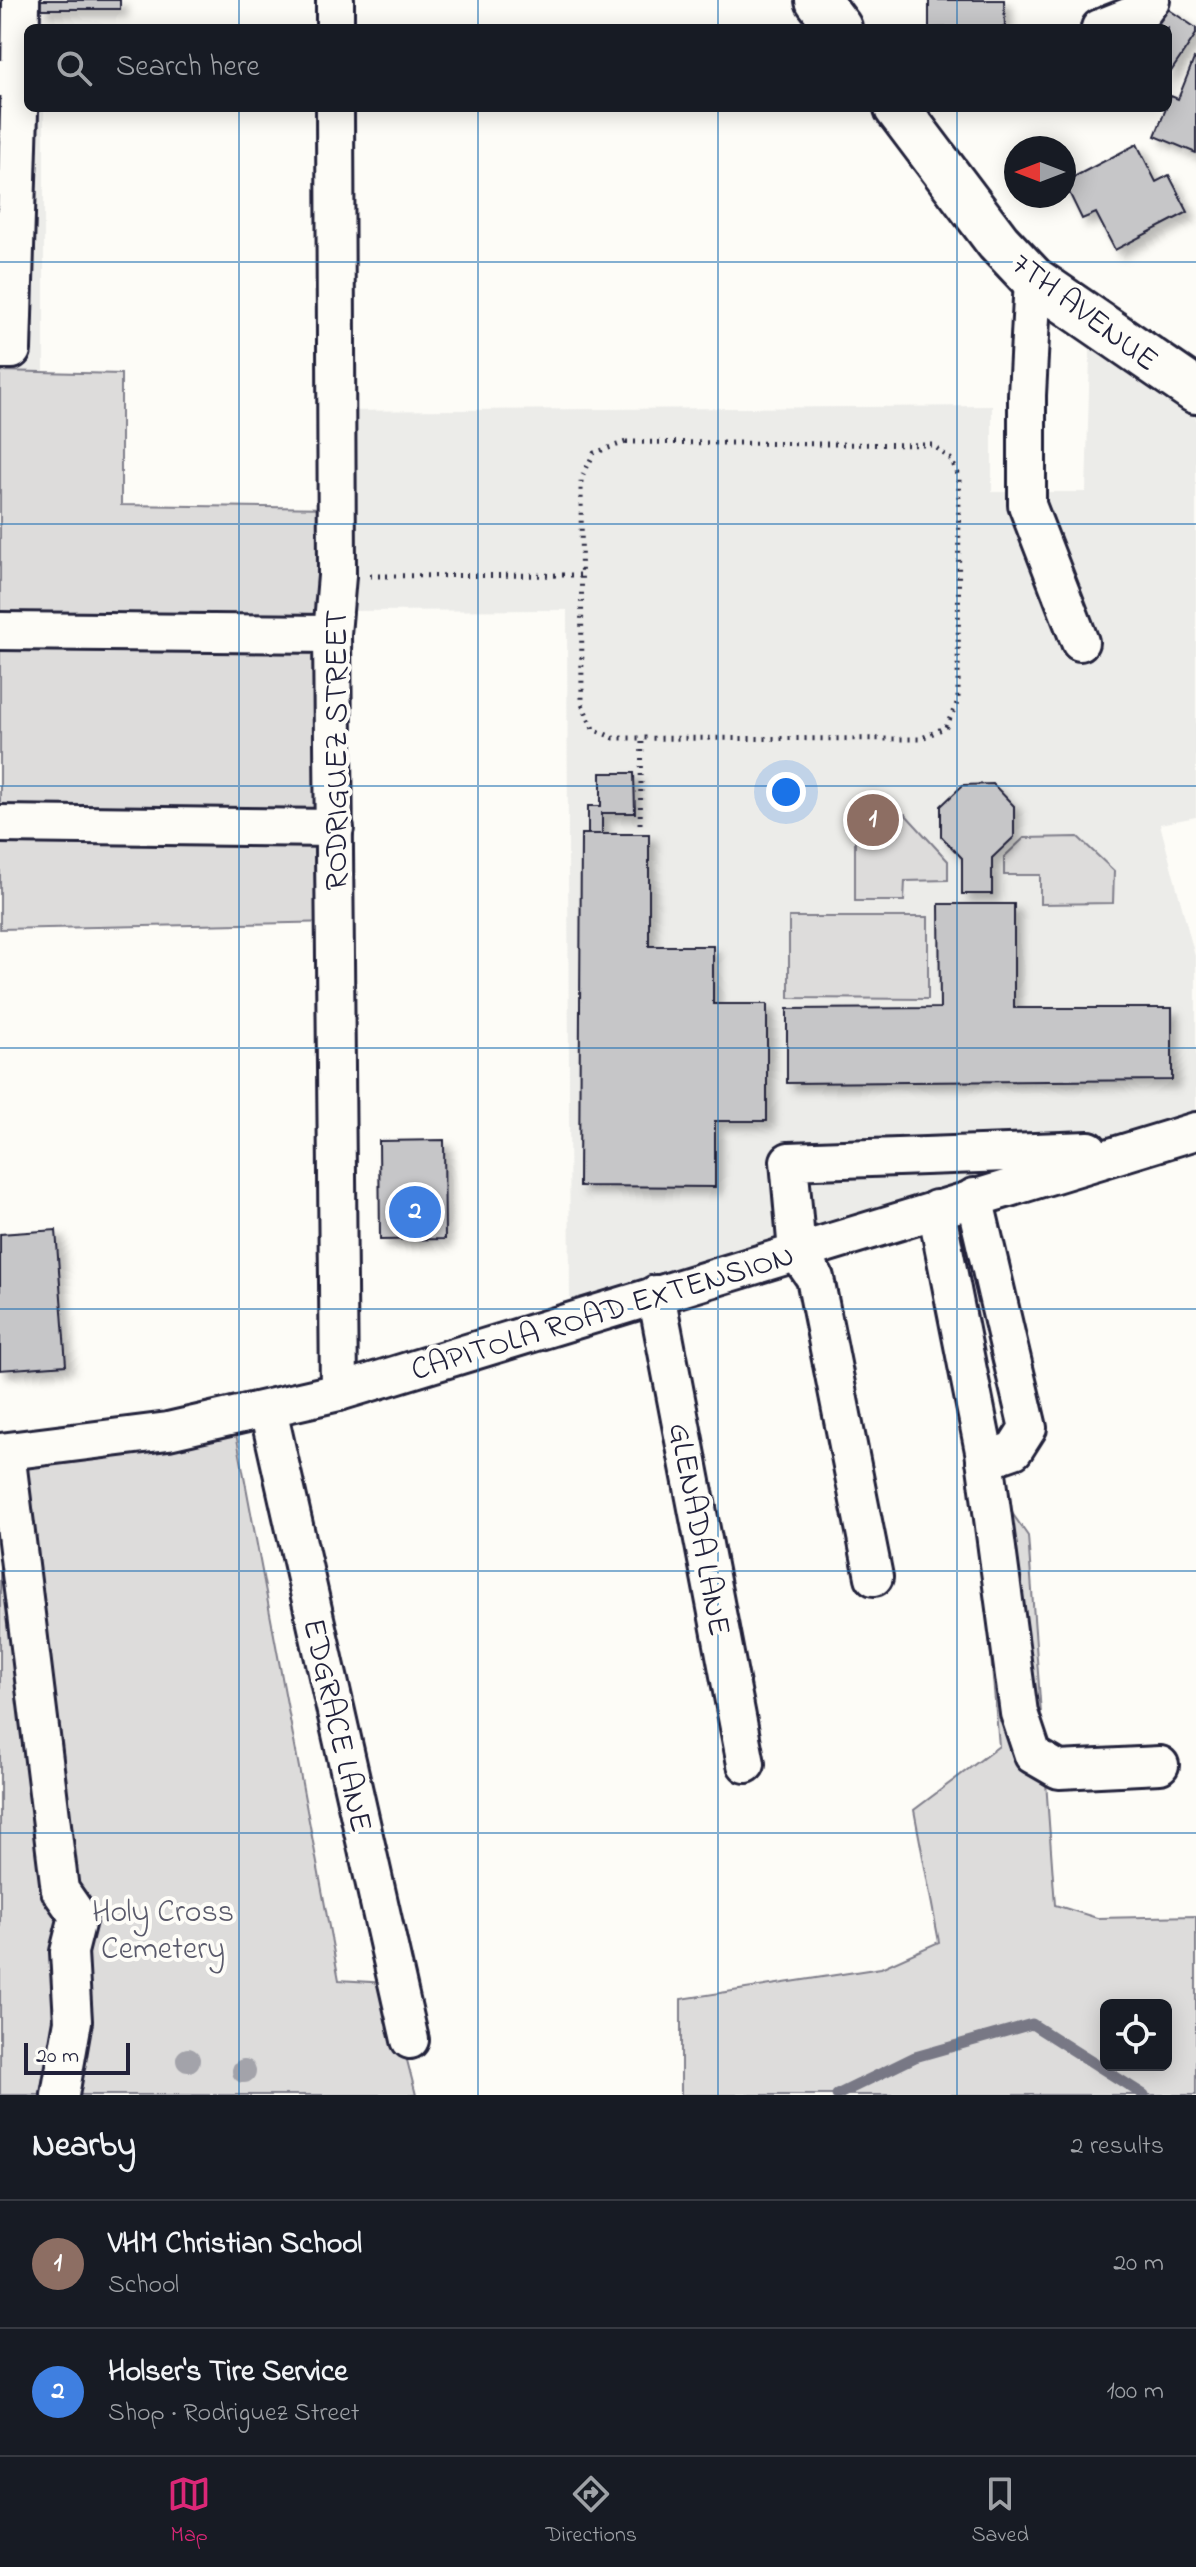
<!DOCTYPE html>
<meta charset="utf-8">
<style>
:root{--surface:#171b24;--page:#242831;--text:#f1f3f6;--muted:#9ea1a6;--line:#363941;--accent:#db2777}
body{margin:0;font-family:"Indie Flower",sans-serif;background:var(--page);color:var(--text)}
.controls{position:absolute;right:24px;bottom:24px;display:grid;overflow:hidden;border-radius:12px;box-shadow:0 4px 20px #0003}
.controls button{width:72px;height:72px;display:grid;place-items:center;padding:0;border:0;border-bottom:2px solid var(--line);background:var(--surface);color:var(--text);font:40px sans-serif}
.compass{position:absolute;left:1004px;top:136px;width:72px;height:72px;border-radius:50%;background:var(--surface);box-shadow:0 4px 20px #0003;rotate:270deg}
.scale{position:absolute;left:24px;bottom:20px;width:106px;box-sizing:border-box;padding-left:8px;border:4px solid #22223b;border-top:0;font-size:22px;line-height:28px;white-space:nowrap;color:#22223b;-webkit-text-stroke:6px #fdfcf7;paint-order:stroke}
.you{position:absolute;left:786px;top:792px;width:28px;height:28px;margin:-20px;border:6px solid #fff;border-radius:50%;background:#1a73e8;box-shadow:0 0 0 12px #1a73e833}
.badge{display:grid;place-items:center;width:52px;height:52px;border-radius:50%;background:var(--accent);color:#fff;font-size:26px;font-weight:700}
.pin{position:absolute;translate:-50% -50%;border:4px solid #fff;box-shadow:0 2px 8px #0006}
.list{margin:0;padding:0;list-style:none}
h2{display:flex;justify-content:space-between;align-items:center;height:104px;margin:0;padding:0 32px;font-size:34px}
h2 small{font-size:26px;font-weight:400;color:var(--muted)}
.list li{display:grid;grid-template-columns:52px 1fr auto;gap:24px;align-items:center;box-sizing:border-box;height:128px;padding:0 32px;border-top:2px solid var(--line)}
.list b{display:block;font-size:30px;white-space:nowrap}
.list p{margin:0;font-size:26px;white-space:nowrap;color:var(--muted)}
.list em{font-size:26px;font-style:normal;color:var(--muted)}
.icon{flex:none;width:44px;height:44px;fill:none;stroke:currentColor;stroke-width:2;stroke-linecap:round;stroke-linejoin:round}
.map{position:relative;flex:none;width:1196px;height:2095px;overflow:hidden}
.search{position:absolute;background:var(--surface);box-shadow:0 4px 20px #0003;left:24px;right:24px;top:24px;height:88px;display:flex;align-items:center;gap:20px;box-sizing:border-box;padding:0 28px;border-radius:12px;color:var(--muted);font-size:30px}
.sheet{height:360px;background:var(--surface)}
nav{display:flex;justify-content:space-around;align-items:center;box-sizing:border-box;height:112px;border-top:2px solid var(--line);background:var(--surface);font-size:22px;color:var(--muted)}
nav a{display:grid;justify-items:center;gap:4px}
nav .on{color:var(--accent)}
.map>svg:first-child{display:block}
</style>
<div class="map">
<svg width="1196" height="2095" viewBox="0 0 1196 2095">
<defs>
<filter id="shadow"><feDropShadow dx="7" dy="7" stdDeviation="4" flood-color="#0004"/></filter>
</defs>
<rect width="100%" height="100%" fill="#fdfcf7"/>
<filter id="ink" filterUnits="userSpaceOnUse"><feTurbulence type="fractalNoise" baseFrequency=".0125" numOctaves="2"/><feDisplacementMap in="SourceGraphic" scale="16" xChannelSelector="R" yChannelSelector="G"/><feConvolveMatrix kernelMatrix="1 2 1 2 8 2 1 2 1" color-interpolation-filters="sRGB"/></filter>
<g filter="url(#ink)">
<!-- built -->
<g fill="#ecece9">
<polygon points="0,0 43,0 43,28 28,28 28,108 44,108 44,373 0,371"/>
<polygon points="1091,321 1196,376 1196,817 1160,824 1196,960 1196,1130 570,1322 567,610 334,611 333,411 992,406 992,492 1086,492"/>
</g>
<!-- green -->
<g fill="#dddcdb" stroke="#807f8b" stroke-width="2" fill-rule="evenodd">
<polygon points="0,371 121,374 121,505 333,508 335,922 0,929"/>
<polygon points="905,814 948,861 948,880 905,881 904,901 855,901 855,815"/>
<polygon points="1078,837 1114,871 1113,903 1040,904 1040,875 1004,875 1004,857 1024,838"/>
<polygon points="789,917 928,917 928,999 789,998"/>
<polygon points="232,1412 339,1980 387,1983 416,2095 0,2095 0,1444"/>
<path d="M 1005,1503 L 1028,1536 L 1055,1905 L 1097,1918 L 1196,1916 L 1196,2095 L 681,2095 L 681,1999 L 881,1968 L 939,1942 L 914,1810 L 999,1746 L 979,1521 ZM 1106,2005 L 1166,2005 L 1166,2065 L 1106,2065 Z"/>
</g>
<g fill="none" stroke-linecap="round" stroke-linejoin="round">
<!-- stream -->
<polyline stroke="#787885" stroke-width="11" points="837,2095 915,2057 1032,2024 1144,2095"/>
</g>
<!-- building -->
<g fill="#c6c6c8" stroke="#22223b" stroke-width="2" filter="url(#shadow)">
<rect x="40" y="0" width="80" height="9"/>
<polygon points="929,0 1004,0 1005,27 929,28"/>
<polygon points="1168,9 1196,28 1196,34 1168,76 1168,28 1155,28"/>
<polygon points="1194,59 1196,60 1196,153 1155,136 1171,96 1178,99"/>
<polygon points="1137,144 1156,182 1169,175 1188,212 1115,250 1096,213 1082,219 1064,182"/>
<polygon points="601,773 634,773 635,813 602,813 602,834 588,834 588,806 601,806"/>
<polygon points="993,784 1014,806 1014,837 992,858 992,894 962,894 962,858 941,836 941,806 963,785"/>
<polygon points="581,834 649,834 649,946 713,946 713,1004 767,1004 767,1121 715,1121 715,1187 579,1186"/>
<polygon points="939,904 1014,904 1014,1008 1172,1008 1172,1080 787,1083 787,1009 940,1008"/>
<polygon points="444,1140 445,1239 380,1240 379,1141"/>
<polygon points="56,1230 66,1365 0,1370 0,1234"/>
</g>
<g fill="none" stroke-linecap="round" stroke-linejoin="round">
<!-- minor casing -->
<g stroke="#22223b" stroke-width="42">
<g id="minor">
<polyline points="335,0 335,28"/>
<polyline points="1100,28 1143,11 1151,0"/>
<polyline points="0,78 20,78 21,0"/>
<polyline points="335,108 337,576 332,634 339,1392"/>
<polyline points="1033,279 1027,395 1027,505 1080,642"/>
<polyline points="0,350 12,350 20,78"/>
<polyline points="0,631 332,634"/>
<polyline points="0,824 335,828"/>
<polyline points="974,1197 1028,1428 1014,1450 985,1460"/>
<polyline points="936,1209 984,1451 1019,1713 1033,1755 1059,1770 1160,1765"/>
<polyline points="656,1294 746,1764"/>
<polyline points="268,1410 410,2040"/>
<polyline points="0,1452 168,1431 339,1392 1196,1131"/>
<polyline points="6,1452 60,1890 78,1916 69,1952 73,2021 60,2095"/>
<polyline points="874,1577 815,1278 797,1252 789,1161 1089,1150"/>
</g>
</g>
<!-- major casing -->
<g stroke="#22223b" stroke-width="50">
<g id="major">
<polyline points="818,0 839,28"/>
<polyline points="897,108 998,242 1033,279 1196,391"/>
</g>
</g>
<!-- path -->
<g stroke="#22223b" stroke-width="5" stroke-dasharray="2 6" stroke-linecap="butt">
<polygon points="626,442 932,445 952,460 959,479 958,701 946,727 920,739 614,738 593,729 582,704 581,479 594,453"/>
<polyline points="370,576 581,575"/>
<polyline points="640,824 642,739"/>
</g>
<!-- minor -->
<use href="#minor" stroke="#fdfcf7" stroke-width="36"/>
<!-- major -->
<use href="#major" stroke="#fdfcf7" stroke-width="44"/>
</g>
<!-- trees -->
<g fill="#a3a3aa">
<circle cx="188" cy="2060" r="12"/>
<circle cx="244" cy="2071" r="12"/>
</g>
</g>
<!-- grid -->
<path fill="none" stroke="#1f6fb2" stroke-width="2" stroke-opacity="0.55" d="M 239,0 L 239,28M 478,0 L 478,28M 718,0 L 718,28M 957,0 L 957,28M 239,108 L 239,2095M 478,108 L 478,2095M 718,108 L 718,2095M 957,108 L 957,2095M 0,262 L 1196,262M 0,524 L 1196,524M 0,786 L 1196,786M 0,1048 L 1196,1048M 0,1309 L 1196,1309M 0,1571 L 1196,1571M 0,1833 L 1196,1833"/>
<g text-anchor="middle" stroke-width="8" stroke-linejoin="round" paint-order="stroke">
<!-- street labels -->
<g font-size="32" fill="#22223b" stroke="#fdfcf7">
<text transform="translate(1086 311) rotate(37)" y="11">7TH AVENUE</text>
<text transform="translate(335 750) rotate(-90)" y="11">RODRIGUEZ STREET</text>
<text transform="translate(602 1311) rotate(-17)" y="11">CAPITOLA ROAD EXTENSION</text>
<text transform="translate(701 1529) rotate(79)" y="11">GLENADA LANE</text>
<text transform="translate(339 1725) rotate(77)" y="11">EDGRACE LANE</text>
</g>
<!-- park labels -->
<g font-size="32" fill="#5a5a6b" stroke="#fdfcf7">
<text x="163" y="1921">Holy Cross<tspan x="163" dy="37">Cemetery</tspan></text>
</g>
</g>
</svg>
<div class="controls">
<button><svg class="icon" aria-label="locate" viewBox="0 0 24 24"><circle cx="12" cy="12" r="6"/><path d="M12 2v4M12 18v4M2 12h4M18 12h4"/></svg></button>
</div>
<svg class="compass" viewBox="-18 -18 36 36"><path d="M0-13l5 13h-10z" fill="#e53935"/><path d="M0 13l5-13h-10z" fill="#9ea1a6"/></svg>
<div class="scale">20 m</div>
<div class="you"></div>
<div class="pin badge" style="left:873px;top:820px;background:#8d6e63">1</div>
<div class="pin badge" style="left:415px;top:1212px;background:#3f7fe0">2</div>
<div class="search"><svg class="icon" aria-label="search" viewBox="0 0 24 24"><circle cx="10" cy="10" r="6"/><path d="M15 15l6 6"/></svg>Search here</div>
</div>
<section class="sheet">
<h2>Nearby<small>2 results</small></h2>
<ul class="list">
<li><span class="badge" style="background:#8d6e63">1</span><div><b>VHM Christian School</b><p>School</p></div><em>20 m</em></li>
<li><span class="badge" style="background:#3f7fe0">2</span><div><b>Holser's Tire Service</b><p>Shop · Rodriguez Street</p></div><em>100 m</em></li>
</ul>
</section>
<nav>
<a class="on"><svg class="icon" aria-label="map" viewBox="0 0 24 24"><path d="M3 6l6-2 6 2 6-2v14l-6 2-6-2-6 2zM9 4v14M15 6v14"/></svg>Map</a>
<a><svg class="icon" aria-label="directions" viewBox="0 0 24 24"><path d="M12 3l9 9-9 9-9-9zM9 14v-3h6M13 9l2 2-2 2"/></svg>Directions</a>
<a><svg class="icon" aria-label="saved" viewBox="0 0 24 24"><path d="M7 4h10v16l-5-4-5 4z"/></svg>Saved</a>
</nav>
